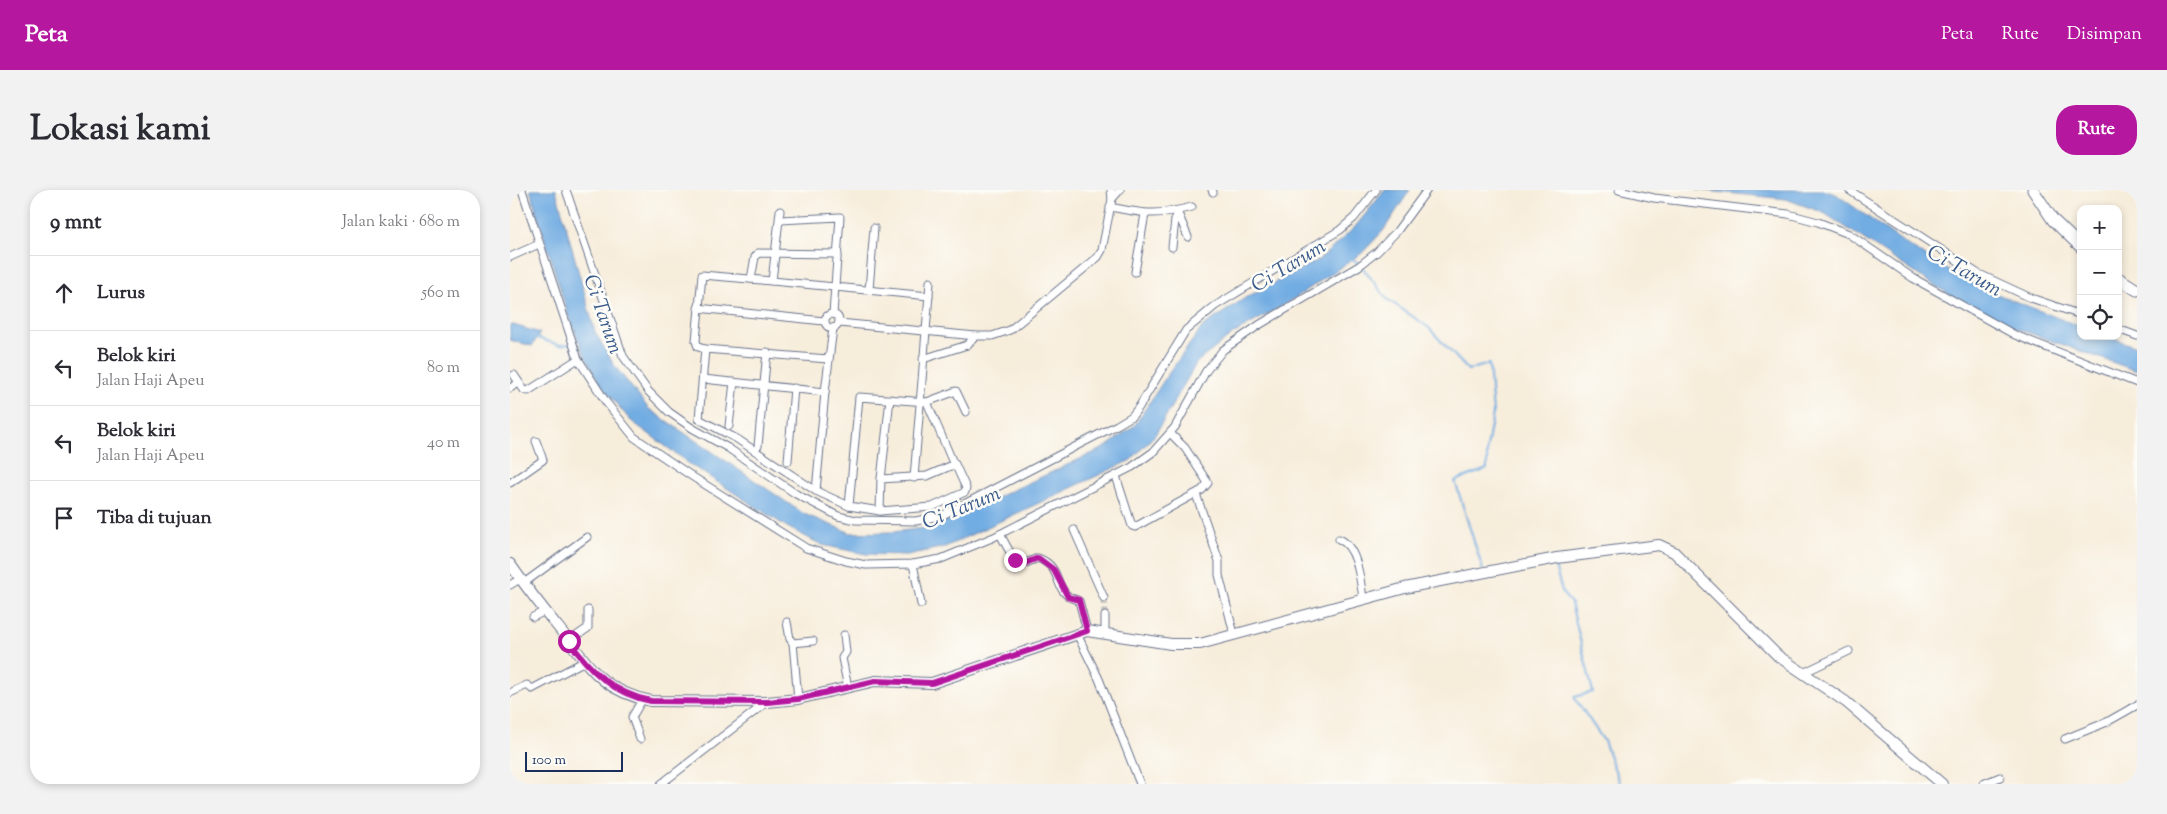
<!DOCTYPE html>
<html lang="id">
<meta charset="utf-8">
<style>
:root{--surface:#fff;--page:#f2f2f3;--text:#2b2b33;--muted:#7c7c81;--line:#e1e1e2;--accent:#b5179e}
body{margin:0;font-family:"Sorts Mill Goudy",serif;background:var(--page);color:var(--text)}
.controls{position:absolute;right:15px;top:15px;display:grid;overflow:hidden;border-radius:10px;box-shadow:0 2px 8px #0003}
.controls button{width:45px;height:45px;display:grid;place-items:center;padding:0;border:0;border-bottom:1px solid var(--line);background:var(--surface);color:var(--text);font:25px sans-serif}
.scale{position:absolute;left:15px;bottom:12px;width:98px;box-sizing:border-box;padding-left:5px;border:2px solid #1b2f5e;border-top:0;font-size:14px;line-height:18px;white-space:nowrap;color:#1b2f5e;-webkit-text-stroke:4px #fdfcf7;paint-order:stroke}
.stop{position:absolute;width:15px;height:15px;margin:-11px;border:4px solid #b5179e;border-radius:50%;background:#fff}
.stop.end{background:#b5179e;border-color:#fff;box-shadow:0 1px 5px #0008}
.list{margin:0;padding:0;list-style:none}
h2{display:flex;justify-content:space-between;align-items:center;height:65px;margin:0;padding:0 20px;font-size:21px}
h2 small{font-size:16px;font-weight:400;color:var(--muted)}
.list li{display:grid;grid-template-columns:32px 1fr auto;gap:15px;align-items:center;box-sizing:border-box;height:75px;padding:0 20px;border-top:1px solid var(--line)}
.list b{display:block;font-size:19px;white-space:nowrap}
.list p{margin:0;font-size:16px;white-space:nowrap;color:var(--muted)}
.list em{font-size:16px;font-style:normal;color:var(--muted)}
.icon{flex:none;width:28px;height:28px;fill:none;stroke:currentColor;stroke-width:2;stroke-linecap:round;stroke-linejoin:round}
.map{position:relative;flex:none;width:1627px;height:594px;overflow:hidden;border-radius:20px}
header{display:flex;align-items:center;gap:30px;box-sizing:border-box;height:70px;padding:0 25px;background:var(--accent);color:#fff}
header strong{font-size:24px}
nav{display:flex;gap:28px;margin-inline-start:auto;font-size:18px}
.intro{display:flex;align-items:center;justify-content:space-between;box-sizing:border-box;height:120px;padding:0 30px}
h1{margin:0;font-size:35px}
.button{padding:12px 22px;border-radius:20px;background:var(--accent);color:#fff;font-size:18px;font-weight:700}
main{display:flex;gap:30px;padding:0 30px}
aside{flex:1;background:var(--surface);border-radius:20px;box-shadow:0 2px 8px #0003}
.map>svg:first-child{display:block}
</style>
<header>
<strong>Peta</strong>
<nav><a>Peta</a><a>Rute</a><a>Disimpan</a></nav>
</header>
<div class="intro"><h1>Lokasi kami</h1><a class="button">Rute</a></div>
<main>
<aside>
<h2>9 mnt<small>Jalan kaki · 680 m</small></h2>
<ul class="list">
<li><svg class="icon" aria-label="ahead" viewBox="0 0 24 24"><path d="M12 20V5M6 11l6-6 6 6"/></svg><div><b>Lurus</b></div><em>560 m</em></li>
<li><svg class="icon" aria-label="left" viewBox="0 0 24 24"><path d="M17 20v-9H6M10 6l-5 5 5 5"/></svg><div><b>Belok kiri</b><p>Jalan Haji Apeu</p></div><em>80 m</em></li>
<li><svg class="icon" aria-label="left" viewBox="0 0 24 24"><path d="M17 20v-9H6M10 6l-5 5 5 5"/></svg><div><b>Belok kiri</b><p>Jalan Haji Apeu</p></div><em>40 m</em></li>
<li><svg class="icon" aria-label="arrive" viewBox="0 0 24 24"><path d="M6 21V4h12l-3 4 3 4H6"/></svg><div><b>Tiba di tujuan</b></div></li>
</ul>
</aside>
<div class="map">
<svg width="1627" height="594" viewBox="0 0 1627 594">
<rect width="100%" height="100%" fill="#fdfcf7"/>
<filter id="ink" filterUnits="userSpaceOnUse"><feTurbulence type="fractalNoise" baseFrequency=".02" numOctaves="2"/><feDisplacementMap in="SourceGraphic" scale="10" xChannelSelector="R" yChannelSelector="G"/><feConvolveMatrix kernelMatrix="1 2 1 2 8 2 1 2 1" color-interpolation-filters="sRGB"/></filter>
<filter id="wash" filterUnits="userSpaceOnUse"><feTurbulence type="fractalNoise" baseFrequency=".0096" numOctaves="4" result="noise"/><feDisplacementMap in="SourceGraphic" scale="20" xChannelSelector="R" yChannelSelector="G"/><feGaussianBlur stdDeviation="1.12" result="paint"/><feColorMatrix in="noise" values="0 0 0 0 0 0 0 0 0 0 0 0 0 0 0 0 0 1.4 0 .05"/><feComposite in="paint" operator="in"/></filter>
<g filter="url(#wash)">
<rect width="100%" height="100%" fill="#f7eddb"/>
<!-- water -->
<g fill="#71ace2" stroke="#466ea0">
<polygon points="20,0 46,0 85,142 104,175 139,219 294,324 341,343 383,342 423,337 596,257 625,235 656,187 693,136 735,108 810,69 844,38 875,0 900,0 873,41 852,63 779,112 723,144 687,172 645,245 621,270 435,357 397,365 356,364 312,355 277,337 181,275 120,230 91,195 75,166 58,125"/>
<polygon points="1187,0 1313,0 1326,4 1400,57 1469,97 1571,137 1571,146 1597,146 1627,157 1627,181 1508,139 1462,118 1419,92 1314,23 1276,9"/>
<polygon points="0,134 30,143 22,156 0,150"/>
</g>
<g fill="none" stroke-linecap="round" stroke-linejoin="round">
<!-- stream -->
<g stroke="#71ace2" stroke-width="2">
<polyline points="841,69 849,73 877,109 918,137 958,180 979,174 983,223 977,258 977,279 945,291 973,380"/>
<polyline points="24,147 49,155 61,154"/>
<polyline points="1044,373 1053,404 1061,413 1083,502 1064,507 1094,551 1110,594"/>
</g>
</g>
</g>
<g filter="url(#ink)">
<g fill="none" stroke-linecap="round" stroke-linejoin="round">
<!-- street-tunnel -->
<polyline stroke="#cbc7c2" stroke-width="7" stroke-dasharray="7 3.5" stroke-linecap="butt" points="594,408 595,426"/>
<!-- street casing -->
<g stroke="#68728a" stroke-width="9">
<g id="street">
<polyline points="12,0 68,169 96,212 124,247 183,287 296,358 336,371 356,375 403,374 431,369 484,347 622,277 643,262 665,237 696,181 713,160 749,135 849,76 867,62 887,41 917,0"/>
<polyline points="56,0 113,166 138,201 159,222 182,238 218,258 286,304 328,326 346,330 406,331 433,325 607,235 622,226 629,217 676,140 705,116 830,40 844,28 866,0"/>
<polyline points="601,0 602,9 610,0"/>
<polyline points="702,0 703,2"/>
<polyline points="1109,0 1144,8 1278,24 1308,32 1339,44 1403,88 1505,145 1627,193"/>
<polyline points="1339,0 1467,83 1521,108 1571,125"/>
<path d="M 600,17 C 636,24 646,26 682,17"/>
<polyline points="667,21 678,47"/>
<polyline points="270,30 330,27 323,124"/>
<polyline points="662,57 666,21"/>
<polyline points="0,67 29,54"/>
<polyline points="625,82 635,24"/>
<polyline points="241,89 245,67 248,63 328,64"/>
<polyline points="262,91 419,106"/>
<polyline points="359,100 364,38"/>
<polyline points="188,118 314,131"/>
<circle cx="322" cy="131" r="7"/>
<polyline points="329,133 466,146 482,146 500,140 588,67 592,60 602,9"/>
<polyline points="1608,139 1627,146"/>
<polyline points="195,159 188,157 186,151 192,85 262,91 270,21"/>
<polyline points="413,169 457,155 466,146"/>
<polyline points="4,185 14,200 18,201 68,169"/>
<polyline points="193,189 315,202 323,138"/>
<polyline points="0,198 9,193"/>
<polyline points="315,202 306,301 339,316 370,321"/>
<polyline points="417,212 446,201 456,222"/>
<polyline points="219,236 224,192"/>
<polyline points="248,256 257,162"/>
<polyline points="278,271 284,198"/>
<polygon points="445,274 456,298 455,302 422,317 370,321 371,289 417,286"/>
<polyline points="606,286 622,336 625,337 692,300 698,293 675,258 660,243"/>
<polyline points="404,288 420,92"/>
<polyline points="371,289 380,209"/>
<polyline points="0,293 33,270 26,251"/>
<polyline points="306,301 227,249 189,229 195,159 318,169"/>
<polyline points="686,304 709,371 709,385 724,444"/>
<polyline points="339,316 349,207 417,212 444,275"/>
<polyline points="564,340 594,408"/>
<path d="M 490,344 C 496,354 501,369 513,374 L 528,368 C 552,377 544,396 558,406 C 561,409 565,408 569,411 L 577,441"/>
<path d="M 829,349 C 848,357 850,390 853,408"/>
<polyline points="403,374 411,414"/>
<polyline points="14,393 77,347"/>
<polyline points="0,395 10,389"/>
<polyline points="595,426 595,442"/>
<polyline points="23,427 35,421"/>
<polyline points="277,432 280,449 283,453 288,509"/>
<polyline points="567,444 589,489 630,594"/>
<polyline points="334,445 336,462 332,468 338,498"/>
<polyline points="59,451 78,438 78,420"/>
<polyline points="283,453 303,451"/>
<polyline points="1293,483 1339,461"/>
<polyline points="0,503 17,495 22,499 73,472"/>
<polyline points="130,549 122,527 132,510"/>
<polyline points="1555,549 1597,532 1627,515"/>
<polyline points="151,594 257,512"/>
<polyline points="1473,594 1490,587"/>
</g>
</g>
<!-- secondary casing -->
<g stroke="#68728a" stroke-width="12">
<path id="secondary" d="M 0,374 C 16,397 34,420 52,442 C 80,477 92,501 141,511 L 257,512 L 288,509 L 365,491 L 422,493 L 577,441 L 661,454 L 690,454 L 895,398 L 1047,368 L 1149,355 L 1164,362 L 1268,466 L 1336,512 L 1432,594"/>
</g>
<!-- primary casing -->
<g stroke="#68728a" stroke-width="13">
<g id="primary">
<polyline points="1523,0 1543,30 1571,57"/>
<polyline points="1608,88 1627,100"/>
</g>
</g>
<!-- street -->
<use href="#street" stroke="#fff" stroke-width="7"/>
<!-- secondary -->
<use href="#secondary" stroke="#fff" stroke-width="10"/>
<!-- primary -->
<use href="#primary" stroke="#fff" stroke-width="11"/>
</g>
</g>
<g fill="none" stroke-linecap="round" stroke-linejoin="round" filter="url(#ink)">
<!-- route -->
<path stroke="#b5179e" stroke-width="6" d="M 59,451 C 80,481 104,504 141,511 L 257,512 L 288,509 L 365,491 L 422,493 L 577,441 L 569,410 L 558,407 L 544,380 L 528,368 L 513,374 L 505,370"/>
</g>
<g text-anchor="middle" stroke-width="5" stroke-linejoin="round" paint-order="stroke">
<!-- water labels -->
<g font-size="21" font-style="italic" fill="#395b8c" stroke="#fdfcf7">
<text transform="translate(778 75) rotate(-31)" y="7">Ci Tarum</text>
<text transform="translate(1455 80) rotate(30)" y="7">Ci Tarum</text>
<text transform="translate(94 124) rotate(71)" y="7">Ci Tarum</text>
<text transform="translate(451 317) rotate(-22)" y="7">Ci Tarum</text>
</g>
</g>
</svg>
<div class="controls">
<button>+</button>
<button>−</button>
<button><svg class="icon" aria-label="locate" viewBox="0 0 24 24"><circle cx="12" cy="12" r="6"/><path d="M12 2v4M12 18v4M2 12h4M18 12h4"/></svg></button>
</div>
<div class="scale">100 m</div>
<div class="stop" style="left:59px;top:451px"></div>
<div class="stop end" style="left:505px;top:370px"></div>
</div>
</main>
